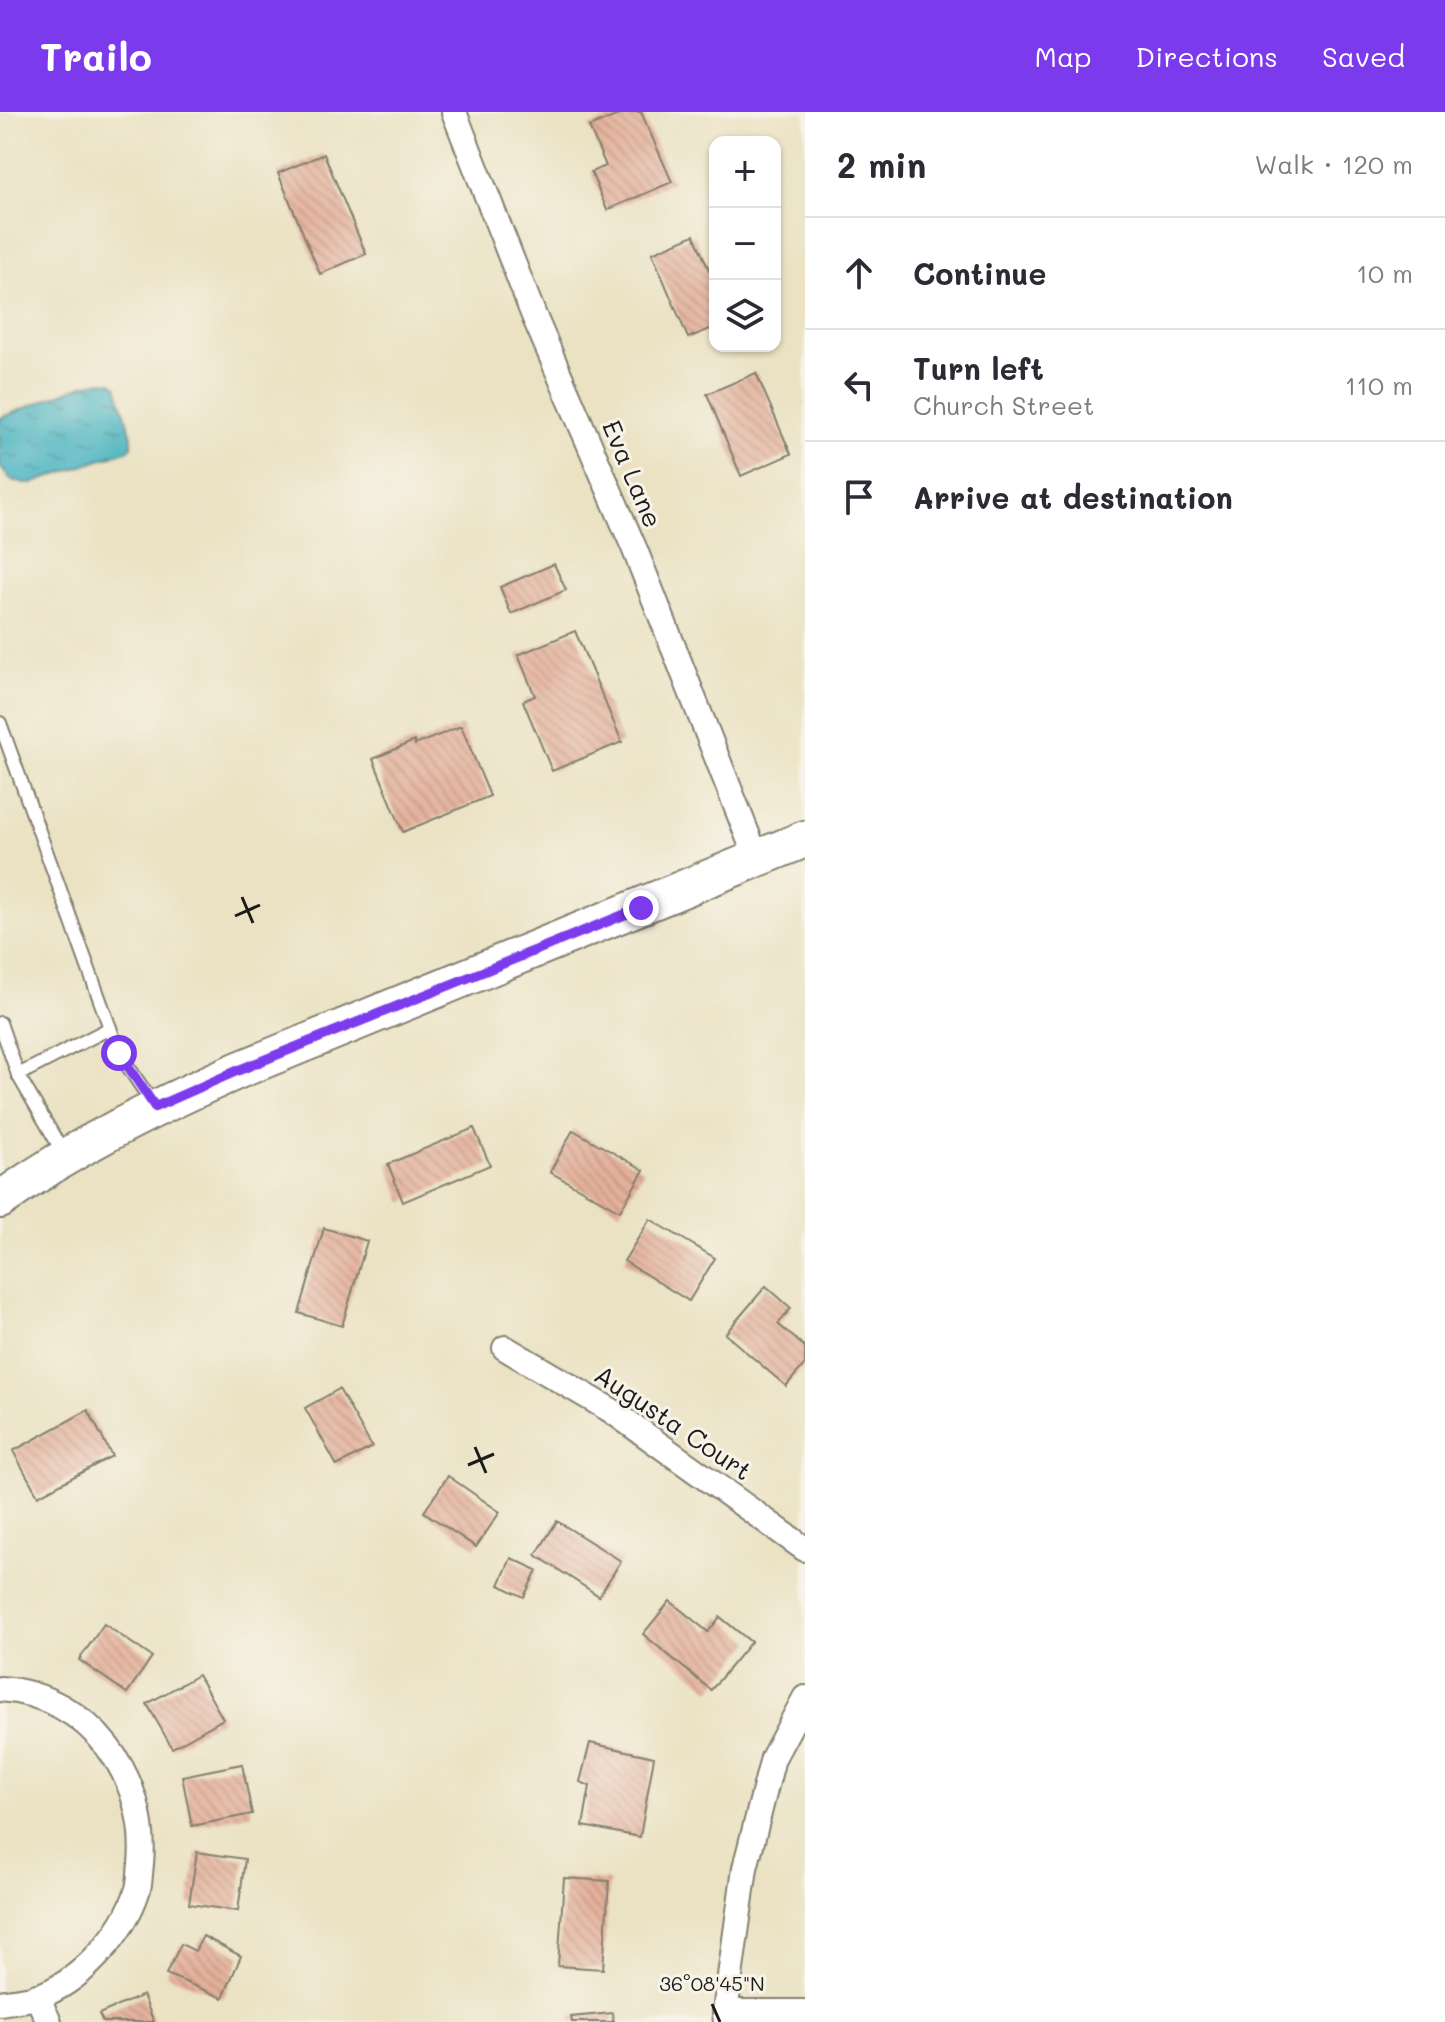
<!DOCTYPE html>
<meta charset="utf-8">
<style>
:root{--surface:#fff;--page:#f2f2f3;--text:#2b2b33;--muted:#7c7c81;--line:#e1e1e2;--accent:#7c3aed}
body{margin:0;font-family:Mali,sans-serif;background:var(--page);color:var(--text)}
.controls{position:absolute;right:24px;top:24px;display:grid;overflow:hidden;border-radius:16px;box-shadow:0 2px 6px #0004}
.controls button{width:72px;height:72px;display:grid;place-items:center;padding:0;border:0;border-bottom:2px solid var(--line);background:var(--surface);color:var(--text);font:40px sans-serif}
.stop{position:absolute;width:24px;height:24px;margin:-18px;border:6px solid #7c3aed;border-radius:50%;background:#fff}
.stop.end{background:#7c3aed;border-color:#fff;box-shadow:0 2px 8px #0008}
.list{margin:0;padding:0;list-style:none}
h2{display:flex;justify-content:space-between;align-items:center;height:104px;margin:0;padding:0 32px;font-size:34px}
h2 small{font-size:26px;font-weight:400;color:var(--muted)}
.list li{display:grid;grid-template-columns:52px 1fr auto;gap:24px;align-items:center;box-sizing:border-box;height:112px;padding:0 32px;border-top:2px solid var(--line)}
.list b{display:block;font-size:30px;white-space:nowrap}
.list p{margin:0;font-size:26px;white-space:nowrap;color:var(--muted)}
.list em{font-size:26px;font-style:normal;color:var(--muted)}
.icon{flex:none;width:44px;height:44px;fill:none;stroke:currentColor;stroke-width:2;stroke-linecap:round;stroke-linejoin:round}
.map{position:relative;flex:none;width:805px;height:1910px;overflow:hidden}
header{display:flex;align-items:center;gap:48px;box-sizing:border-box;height:112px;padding:0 40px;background:var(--accent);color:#fff}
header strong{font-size:38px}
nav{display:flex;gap:44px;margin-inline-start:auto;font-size:28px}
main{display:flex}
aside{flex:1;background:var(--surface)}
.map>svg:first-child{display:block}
</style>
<header>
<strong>Trailo</strong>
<nav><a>Map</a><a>Directions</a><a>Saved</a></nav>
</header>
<main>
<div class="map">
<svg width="805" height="1910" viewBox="0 0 805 1910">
<defs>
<pattern id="water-ripples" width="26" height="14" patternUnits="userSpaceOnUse" patternTransform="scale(2)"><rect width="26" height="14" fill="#44b2c0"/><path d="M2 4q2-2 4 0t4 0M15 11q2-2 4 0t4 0" fill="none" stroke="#38909b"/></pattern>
<pattern id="building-back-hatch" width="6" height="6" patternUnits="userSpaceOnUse" patternTransform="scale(2)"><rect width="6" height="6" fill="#e3b09a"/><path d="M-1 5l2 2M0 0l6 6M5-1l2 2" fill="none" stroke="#c29784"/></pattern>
</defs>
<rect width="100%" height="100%" fill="#f7f3e8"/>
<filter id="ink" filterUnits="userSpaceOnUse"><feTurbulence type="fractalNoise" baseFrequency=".0125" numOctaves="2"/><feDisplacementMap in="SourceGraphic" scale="16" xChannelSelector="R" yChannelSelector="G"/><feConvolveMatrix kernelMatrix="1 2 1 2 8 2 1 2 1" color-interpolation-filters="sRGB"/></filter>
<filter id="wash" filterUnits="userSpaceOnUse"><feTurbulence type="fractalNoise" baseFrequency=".006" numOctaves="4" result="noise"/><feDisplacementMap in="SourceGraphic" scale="32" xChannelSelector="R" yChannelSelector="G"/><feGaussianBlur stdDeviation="1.8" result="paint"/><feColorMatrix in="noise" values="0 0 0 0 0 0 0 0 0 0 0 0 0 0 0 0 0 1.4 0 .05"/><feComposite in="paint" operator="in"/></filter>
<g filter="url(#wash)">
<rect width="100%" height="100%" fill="#ebe2c3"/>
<!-- water -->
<polygon fill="url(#water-ripples)" stroke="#30676e" stroke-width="2" points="101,269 112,270 117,274 132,325 132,333 129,338 31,372 11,368 0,355 0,306 83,273"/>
<g id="blocks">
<!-- building -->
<g fill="url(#building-back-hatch)">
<polygon points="625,0 641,0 672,70 607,98 591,60 606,54 589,15"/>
<polygon points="324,42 366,142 320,162 278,61"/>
<polygon points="694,123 715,172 715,215 688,226 652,141"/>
<polygon points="756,261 791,342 741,364 707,282"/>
<polygon points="554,452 566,478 511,502 500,475"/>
<polygon points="575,519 622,630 552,659 523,589 535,584 518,543"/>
<polygon points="461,614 490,684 403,720 373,647 414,629 415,633"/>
<polygon points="474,1016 490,1053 403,1090 388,1052"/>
<polygon points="573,1018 644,1058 620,1099 550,1060"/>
<polygon points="650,1107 715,1146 689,1189 624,1149"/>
<polygon points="324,1116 367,1129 342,1214 299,1201"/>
<polygon points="766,1174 791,1196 778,1212 805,1235 805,1252 786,1274 725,1222"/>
<polygon points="339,1277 372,1335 337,1354 305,1296"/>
<polygon points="88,1298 112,1344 38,1384 13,1339"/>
<polygon points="448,1364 500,1400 476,1435 424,1400"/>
<polygon points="557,1409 621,1449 599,1484 536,1443"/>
<polygon points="511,1446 537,1458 524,1485 499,1473"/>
<polygon points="670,1489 708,1520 720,1505 751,1530 711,1578 643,1522"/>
<polygon points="104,1512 152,1545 127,1581 79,1548"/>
<polygon points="198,1563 223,1607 172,1636 147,1592"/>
<polygon points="590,1631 654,1645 640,1725 583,1714 590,1674 580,1670"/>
<polygon points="242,1652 252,1702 192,1714 182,1664"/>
<polygon points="197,1740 245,1747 238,1799 189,1792"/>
<polygon points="564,1766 609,1769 603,1857 558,1854"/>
<polygon points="203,1824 241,1844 223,1886 166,1862 181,1832 195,1839"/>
<polygon points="143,1883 154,1910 103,1910 99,1902"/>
<polygon points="612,1901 613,1910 572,1910 571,1905"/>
</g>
</g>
</g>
<g filter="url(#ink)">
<use href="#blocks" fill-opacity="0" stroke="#847f70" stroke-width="2"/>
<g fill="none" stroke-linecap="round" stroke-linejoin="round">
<!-- lane casing -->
<g stroke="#847f70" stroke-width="16">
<g id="lane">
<polyline points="0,611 119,941 153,992"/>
<polyline points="0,911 18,963 110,916"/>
<polyline points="18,963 64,1042"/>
</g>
</g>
<!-- street casing -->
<g stroke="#847f70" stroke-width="28">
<g id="street">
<polyline points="454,0 534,204 635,438 757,747"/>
<polyline points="505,1236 612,1299 805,1437"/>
<path d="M 0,1577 C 90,1583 149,1666 141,1752 C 140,1760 140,1769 138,1777 C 130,1803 115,1825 97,1844 C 81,1861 59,1878 36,1885 C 25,1888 12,1889 0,1891"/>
<polyline points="37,1884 49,1910"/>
<polyline points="725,1900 805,1900"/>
<polyline points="726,1910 725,1900 745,1756 773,1646 805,1586"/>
</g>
</g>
<!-- secondary casing -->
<g stroke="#847f70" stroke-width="40">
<path id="secondary" d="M 0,1088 C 75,1034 155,995 239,958 L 805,727"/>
</g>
<!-- lane -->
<use href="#lane" stroke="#fff" stroke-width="12"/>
<!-- street -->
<use href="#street" stroke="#fff" stroke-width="24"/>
<!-- secondary -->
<use href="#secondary" stroke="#fff" stroke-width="36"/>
</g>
</g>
<g fill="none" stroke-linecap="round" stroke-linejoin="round" filter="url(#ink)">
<!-- route -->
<polyline stroke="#7c3aed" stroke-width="10" points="119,941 155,995 239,958 641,796"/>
</g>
<!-- ticks -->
<path fill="none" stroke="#1c1c1c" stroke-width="3" d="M 242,785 L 253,811M 235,804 L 260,793M 475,1335 L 486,1361M 468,1353 L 494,1342M 712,1892 L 720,1910"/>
<g text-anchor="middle" stroke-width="6" stroke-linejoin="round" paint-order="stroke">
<!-- street labels -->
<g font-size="26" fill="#1c1c1c" stroke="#f7f3e8">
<text transform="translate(632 362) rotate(67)" y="9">Eva Lane</text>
<text transform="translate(673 1311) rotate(34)" y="9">Augusta Court</text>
</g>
</g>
<g font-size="20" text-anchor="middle" fill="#1c1c1c" stroke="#f7f3e8" stroke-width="6" stroke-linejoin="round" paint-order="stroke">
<text x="712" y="1879">36°08'45"N</text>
</g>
</svg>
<div class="controls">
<button>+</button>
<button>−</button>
<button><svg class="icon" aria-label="layers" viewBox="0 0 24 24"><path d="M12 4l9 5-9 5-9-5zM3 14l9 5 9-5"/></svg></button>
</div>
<div class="stop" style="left:119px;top:941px"></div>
<div class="stop end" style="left:641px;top:796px"></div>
</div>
<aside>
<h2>2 min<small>Walk · 120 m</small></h2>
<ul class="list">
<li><svg class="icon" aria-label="ahead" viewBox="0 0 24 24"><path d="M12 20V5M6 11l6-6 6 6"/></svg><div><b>Continue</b></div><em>10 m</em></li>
<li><svg class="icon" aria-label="left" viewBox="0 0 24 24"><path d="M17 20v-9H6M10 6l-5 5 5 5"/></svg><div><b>Turn left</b><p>Church Street</p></div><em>110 m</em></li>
<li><svg class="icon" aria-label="arrive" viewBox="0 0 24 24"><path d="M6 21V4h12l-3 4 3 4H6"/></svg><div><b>Arrive at destination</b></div></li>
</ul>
</aside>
</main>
